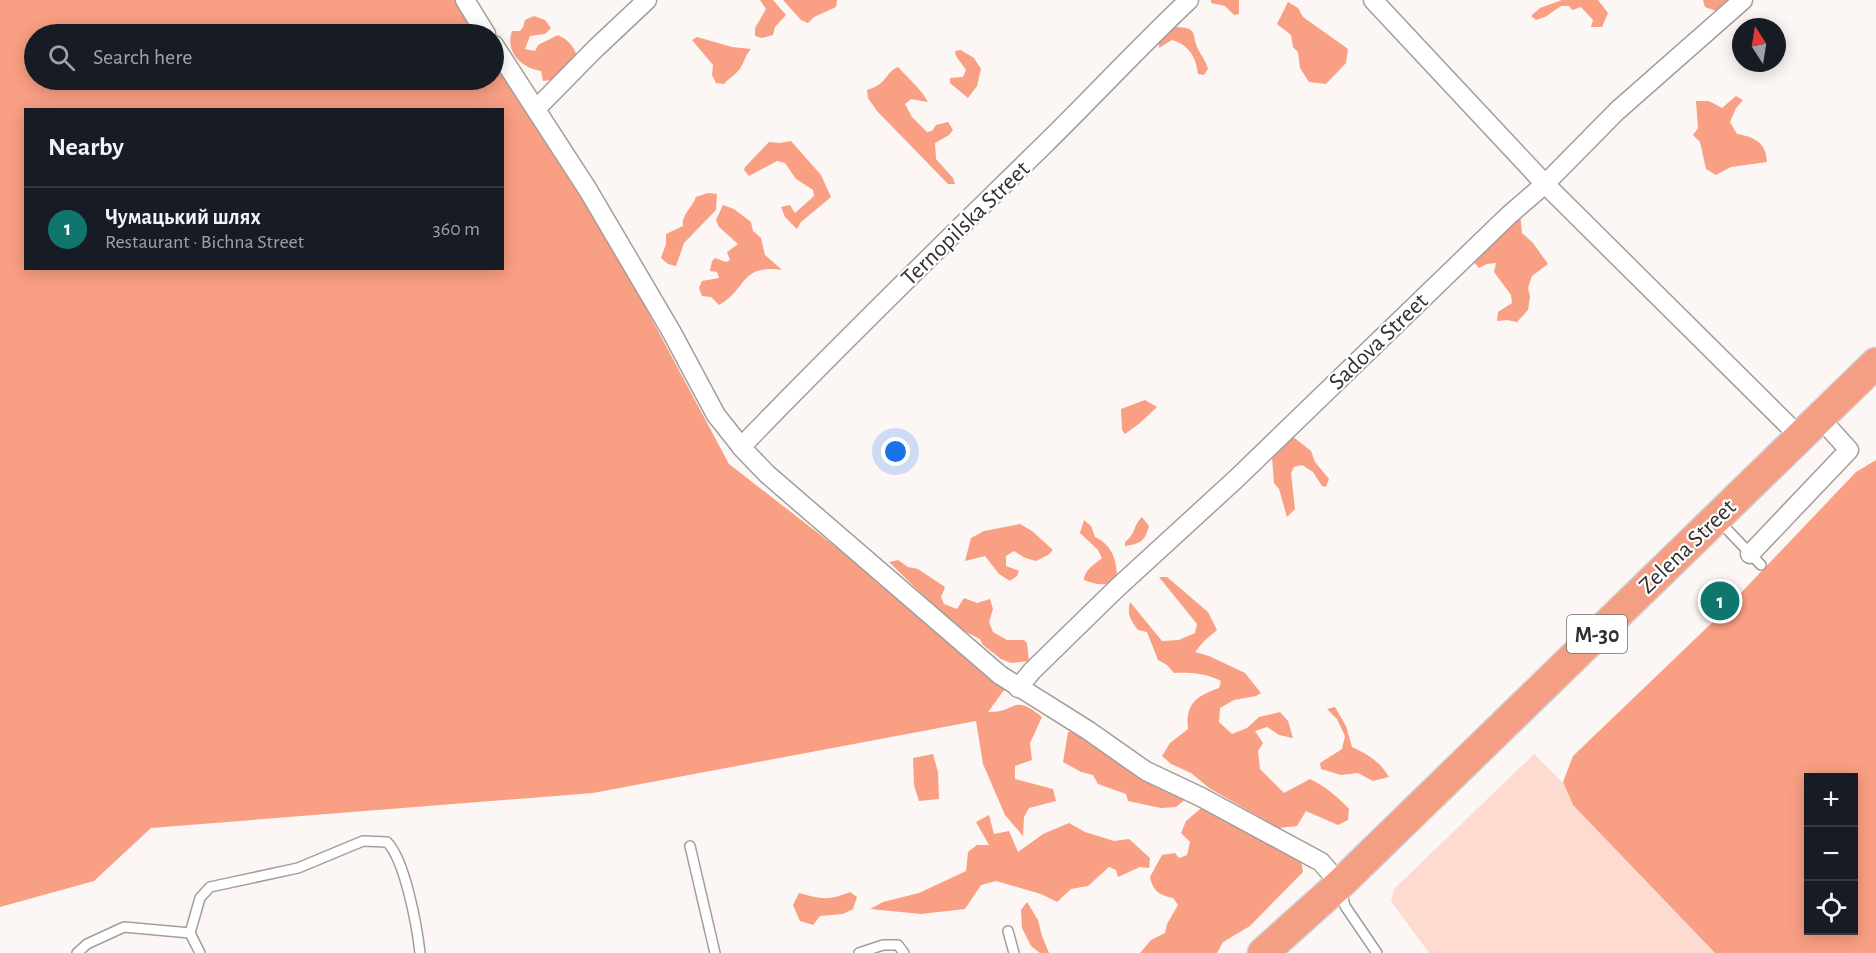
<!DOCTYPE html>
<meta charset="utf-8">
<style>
:root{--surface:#171b24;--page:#20242c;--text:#f1f3f6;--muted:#9ea1a6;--line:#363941;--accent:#0f766e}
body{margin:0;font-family:"Alegreya Sans",sans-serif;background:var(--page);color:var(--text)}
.controls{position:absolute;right:18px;bottom:18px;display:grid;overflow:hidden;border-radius:0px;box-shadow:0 3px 15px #0003}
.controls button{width:54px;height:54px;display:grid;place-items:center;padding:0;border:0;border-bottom:2px solid var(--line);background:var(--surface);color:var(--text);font:30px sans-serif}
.compass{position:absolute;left:1732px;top:18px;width:54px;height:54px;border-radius:50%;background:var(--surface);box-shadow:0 3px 15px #0003;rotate:348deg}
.you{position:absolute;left:896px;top:452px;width:21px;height:21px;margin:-15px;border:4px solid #fff;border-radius:50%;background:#1a73e8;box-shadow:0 0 0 9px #1a73e833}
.badge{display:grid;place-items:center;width:39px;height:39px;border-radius:50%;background:var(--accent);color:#fff;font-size:20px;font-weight:700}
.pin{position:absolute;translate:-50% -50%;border:3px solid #fff;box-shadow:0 2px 6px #0006}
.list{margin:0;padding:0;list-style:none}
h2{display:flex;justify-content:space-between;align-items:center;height:78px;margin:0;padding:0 24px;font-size:26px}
h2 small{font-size:20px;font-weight:400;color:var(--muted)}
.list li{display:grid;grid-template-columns:39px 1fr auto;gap:18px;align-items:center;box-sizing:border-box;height:84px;padding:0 24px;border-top:2px solid var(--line)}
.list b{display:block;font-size:22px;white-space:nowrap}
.list p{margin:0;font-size:20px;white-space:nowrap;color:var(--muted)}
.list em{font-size:20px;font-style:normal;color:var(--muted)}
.icon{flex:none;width:33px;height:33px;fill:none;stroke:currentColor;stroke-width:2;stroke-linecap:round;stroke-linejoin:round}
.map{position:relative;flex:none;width:1876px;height:953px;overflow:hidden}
.search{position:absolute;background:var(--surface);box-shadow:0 3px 15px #0003;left:24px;top:24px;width:480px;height:66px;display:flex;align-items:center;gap:15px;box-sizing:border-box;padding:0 21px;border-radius:33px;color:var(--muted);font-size:22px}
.panel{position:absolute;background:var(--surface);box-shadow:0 3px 15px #0003;left:24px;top:108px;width:480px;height:162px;border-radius:0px}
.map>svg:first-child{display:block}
</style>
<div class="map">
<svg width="1876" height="953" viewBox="0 0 1876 953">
<rect width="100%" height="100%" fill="#fcf6f5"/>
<!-- green -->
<polygon fill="#fedbd1" points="1534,754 1563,783 1573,805 1715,953 1429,953 1391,901 1394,889"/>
<!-- forest -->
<g fill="#f99f83" fill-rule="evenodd">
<path d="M 0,0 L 456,0 L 479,34 L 34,34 L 34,80 L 494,80 L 494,56 L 585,194 L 729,464 L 1010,682 L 988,712 C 1017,713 1012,692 1042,717 L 1030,743 L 1032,760 L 1015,766 L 1015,779 L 1053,789 L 1056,801 L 1029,808 L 1024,817 L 1023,836 L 1005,815 L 983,764 L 976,721 L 593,793 L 151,828 L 94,881 L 0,907 ZM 26,110 L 502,110 L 502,268 L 26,268 Z"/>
<polygon points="760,0 773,0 786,15 775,27 773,35 762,38 755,36 755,28 766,9"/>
<polygon points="783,0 837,0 837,1 836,7 814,17 808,23 801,20"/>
<polygon points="1211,0 1239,0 1239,14 1234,15 1225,6 1211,3"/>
<polygon points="1562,0 1598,0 1608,13 1602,27 1591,27 1593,20 1581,7 1572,10 1569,6 1561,6 1545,17 1536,20 1531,16 1540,8"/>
<polygon points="1703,0 1728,0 1719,12 1705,7"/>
<polygon points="1288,2 1298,8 1303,17 1348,49 1346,63 1326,84 1309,82 1300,68 1298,52 1293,47 1291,35 1277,24"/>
<path d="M 534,16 L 545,20 L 551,28 L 545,34 L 530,36 L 525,49 L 535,51 L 538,45 L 558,35 C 568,40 573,45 577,56 L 551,80 L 543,81 L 541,71 C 521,68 505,52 512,31 L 520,31 L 523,27 L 525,20 Z"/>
<path d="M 1173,27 C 1201,27 1190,35 1199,51 C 1203,58 1206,62 1208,69 L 1204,75 L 1198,74 C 1196,57 1189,45 1172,40 L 1159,48 L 1159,40 Z"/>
<path d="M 697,37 L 732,47 L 751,49 C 745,55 744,64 739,70 C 734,76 728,79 724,84 L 716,83 L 712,75 L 713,65 L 692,40 Z"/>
<polygon points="961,50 974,58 981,69 977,86 968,98 950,83 950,78 963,77 966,70 956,56 955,51"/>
<path d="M 898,67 C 908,78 921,89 928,102 L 911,99 L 905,104 L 912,117 L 927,132 L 932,131 L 936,125 L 948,122 L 953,130 L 949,135 L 935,143 L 936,159 L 953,178 L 955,184 L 948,184 L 877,111 L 868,98 L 867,90 C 873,88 878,86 882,82 C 888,76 889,71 898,67 Z"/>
<path d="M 1736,96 L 1743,100 L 1736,108 L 1730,122 L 1737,134 C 1754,137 1766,142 1767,162 L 1731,167 L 1716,175 L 1706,169 L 1700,142 L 1693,135 L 1698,128 L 1696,101 L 1709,101 L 1722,108 Z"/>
<polygon points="791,141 821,175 831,197 801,222 797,229 785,217 781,207 790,205 795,213 814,196 813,190 796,179 785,163 777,161 749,176 744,170 745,167 769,142 780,143"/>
<path d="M 708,193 L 717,194 L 716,210 L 684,243 L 676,266 L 668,264 L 661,258 L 666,244 L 666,234 L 683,226 C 681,215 692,208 696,197 Z"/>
<path d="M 723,205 L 734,209 L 751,222 L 753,231 L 761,238 L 765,255 L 782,270 C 739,264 748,289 719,305 L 711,297 L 702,296 L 699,288 L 702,281 L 719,278 L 717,272 L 710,271 L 712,261 L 715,258 L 726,262 L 730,260 L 727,252 L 738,244 L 719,227 L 716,220 Z"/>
<polygon points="1520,214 1522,233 1533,243 1548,264 1532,276 1528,288 1530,297 1528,310 1517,322 1507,320 1497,321 1498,312 1512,303 1511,295 1494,272 1496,263 1487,264 1479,268 1472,260"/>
<polygon points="1145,400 1157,407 1140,423 1125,434 1122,430 1121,409"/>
<polygon points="1291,435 1311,451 1315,462 1329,479 1326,487 1322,486 1313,472 1302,465 1294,467 1291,473 1295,509 1287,517 1279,489 1274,483 1272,457"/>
<path d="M 1876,460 L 1876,953 L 1715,953 L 1573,805 L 1563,782 L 1573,756 L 1718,617 L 1856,472 ZM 1808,778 L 1854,778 L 1854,930 L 1808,930 Z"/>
<path d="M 1142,517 L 1149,526 C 1145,541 1140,544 1125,546 L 1125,542 C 1136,534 1133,525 1142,517 Z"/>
<path d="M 1084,520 L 1091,526 L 1095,537 C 1112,545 1117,560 1117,578 C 1107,587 1097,585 1084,580 C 1084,570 1095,564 1102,558 L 1098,550 L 1080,533 Z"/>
<polygon points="1020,524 1032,531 1053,550 1048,555 1036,561 1025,558 1014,551 1006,556 1006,566 1019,571 1017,576 1010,581 999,574 985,556 965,561 971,538 984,531"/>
<polygon points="898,560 908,567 918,569 945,587 941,597 944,604 957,609 964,598 977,603 990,599 993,609 989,622 993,632 1007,640 1024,640 1027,643 1029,661 1011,663 1001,659 983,645 980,639 966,632 955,630 942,619 933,605 889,562"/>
<path d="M 1159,577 L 1167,577 L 1208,612 L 1217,630 L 1204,641 L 1195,652 L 1209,656 L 1245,673 L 1261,693 L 1256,696 L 1234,700 L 1220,708 L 1219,722 L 1232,734 L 1247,728 L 1259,717 L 1280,712 L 1288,721 L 1293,738 L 1279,735 L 1267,727 L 1255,731 L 1263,743 L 1258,751 L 1260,769 L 1284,793 L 1310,779 C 1326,787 1337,796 1349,809 L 1348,820 L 1338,825 L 1306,811 L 1297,826 L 1279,828 L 1209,788 L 1191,773 L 1171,764 L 1162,756 L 1170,743 L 1188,729 C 1185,703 1197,696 1219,688 L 1221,681 C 1205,673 1191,672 1174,673 L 1167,665 L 1158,660 L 1147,632 L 1138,630 C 1130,619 1127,615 1130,602 L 1162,641 L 1179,640 L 1195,633 L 1197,624 Z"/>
<path d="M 1335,707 L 1346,726 L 1352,747 C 1369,755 1379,761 1389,777 L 1373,781 L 1358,773 L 1341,775 L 1321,769 L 1320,763 L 1342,749 L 1345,736 L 1337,719 L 1327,709 Z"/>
<polygon points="1068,732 1080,732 1187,798 1176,807 1161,808 1128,801 1126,794 1098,784 1093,775 1081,772 1063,762"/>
<polygon points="933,754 938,772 939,799 919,801 914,785 913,758"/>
<path d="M 1205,805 L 1300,853 L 1303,872 L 1250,926 L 1223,942 L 1217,953 L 1140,953 L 1151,940 L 1165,933 L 1167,924 L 1178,905 L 1173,898 C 1159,895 1153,891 1150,877 L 1162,855 L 1175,853 L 1179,858 L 1187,855 L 1190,842 L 1181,833 L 1186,821 Z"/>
<polygon points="989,815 994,834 1009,831 1018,852 1043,834 1069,823 1085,832 1114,841 1129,839 1150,858 1149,868 1140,867 1118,877 1116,870 1109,867 1088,886 1071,889 1057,902 1041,894 996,881 981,885 965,909 921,914 870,909 883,902 919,893 966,871 968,852 977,845 989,845 976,822"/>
<path d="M 850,892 L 857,897 L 853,909 L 843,914 L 820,916 L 813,925 L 800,921 L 793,905 L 799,893 C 820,899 829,901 850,892 Z"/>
<polygon points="1027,902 1038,920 1042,936 1049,953 1040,953 1031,946 1022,928 1021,910"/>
</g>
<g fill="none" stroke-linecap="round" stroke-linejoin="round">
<!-- service casing -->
<g stroke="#a39e9c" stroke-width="12">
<g id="service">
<polyline points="1720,522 1761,565"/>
<polyline points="690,846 715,953"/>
<polyline points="1341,889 1345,906 1377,953"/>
<polyline points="1008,931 1014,953"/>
<polyline points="190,933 200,953"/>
<path d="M 77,953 L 87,944 L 124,927 L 190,933 L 200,898 L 210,887 L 298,868 L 363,841 L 387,842 C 405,860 417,926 420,953"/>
<polyline points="859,953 883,945 898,945 904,953"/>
</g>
</g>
<!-- minor casing -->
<g stroke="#a39e9c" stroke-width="21">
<g id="minor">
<polyline points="465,0 486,34"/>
<polyline points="1373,0 1545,184 1800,437"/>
<polyline points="494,45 588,190 671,331 716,415 743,449 767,474 1000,675 1089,731 1146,771 1201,797 1321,862 1340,884"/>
<polyline points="536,109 595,49 647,0"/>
<path d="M 741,447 C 840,344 942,245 1044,145 C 1093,97 1139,47 1189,0"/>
<polyline points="1750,554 1849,450 1820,418"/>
<polyline points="1018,688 1032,671 1117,588 1236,479 1508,216 1545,184 1617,111 1743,0"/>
</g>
</g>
<!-- trunk casing -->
<g stroke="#d2d2d1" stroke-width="33">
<polyline id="trunk" points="1263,953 1340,884 1876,363"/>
</g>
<!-- service -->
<use href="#service" stroke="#fff" stroke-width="9"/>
<!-- minor -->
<use href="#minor" stroke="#fff" stroke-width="18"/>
<!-- trunk -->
<use href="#trunk" stroke="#f49f84" stroke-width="30"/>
</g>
<g text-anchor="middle" stroke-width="4.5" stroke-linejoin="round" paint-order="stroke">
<!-- shield labels -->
<rect fill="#fff" stroke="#706f6e" stroke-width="1.5" x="1567" y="615" width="60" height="38" rx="4.5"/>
<g font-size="22" font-weight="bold" fill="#333130">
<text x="1597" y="642">М-30</text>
</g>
<!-- street labels -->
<g font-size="24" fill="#333130" stroke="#fff">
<text transform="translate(965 223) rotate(-44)" y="8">Ternopilska Street</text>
<text transform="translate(1378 341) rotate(-44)" y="8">Sadova Street</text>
<text transform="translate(1687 546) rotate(-44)" y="8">Zelena Street</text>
</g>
</g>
</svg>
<div class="controls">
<button>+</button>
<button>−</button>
<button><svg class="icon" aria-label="locate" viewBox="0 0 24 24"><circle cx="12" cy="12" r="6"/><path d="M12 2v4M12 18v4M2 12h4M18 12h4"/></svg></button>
</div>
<svg class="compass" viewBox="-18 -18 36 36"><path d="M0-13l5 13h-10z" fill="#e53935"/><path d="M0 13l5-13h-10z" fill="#9ea1a6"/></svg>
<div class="you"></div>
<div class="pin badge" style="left:1720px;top:601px">1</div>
<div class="search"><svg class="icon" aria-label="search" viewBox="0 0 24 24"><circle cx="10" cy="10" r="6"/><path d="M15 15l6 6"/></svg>Search here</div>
<section class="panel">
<h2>Nearby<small></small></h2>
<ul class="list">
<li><span class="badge">1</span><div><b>Чумацький шлях</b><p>Restaurant · Bichna Street</p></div><em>360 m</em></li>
</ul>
</section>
</div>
